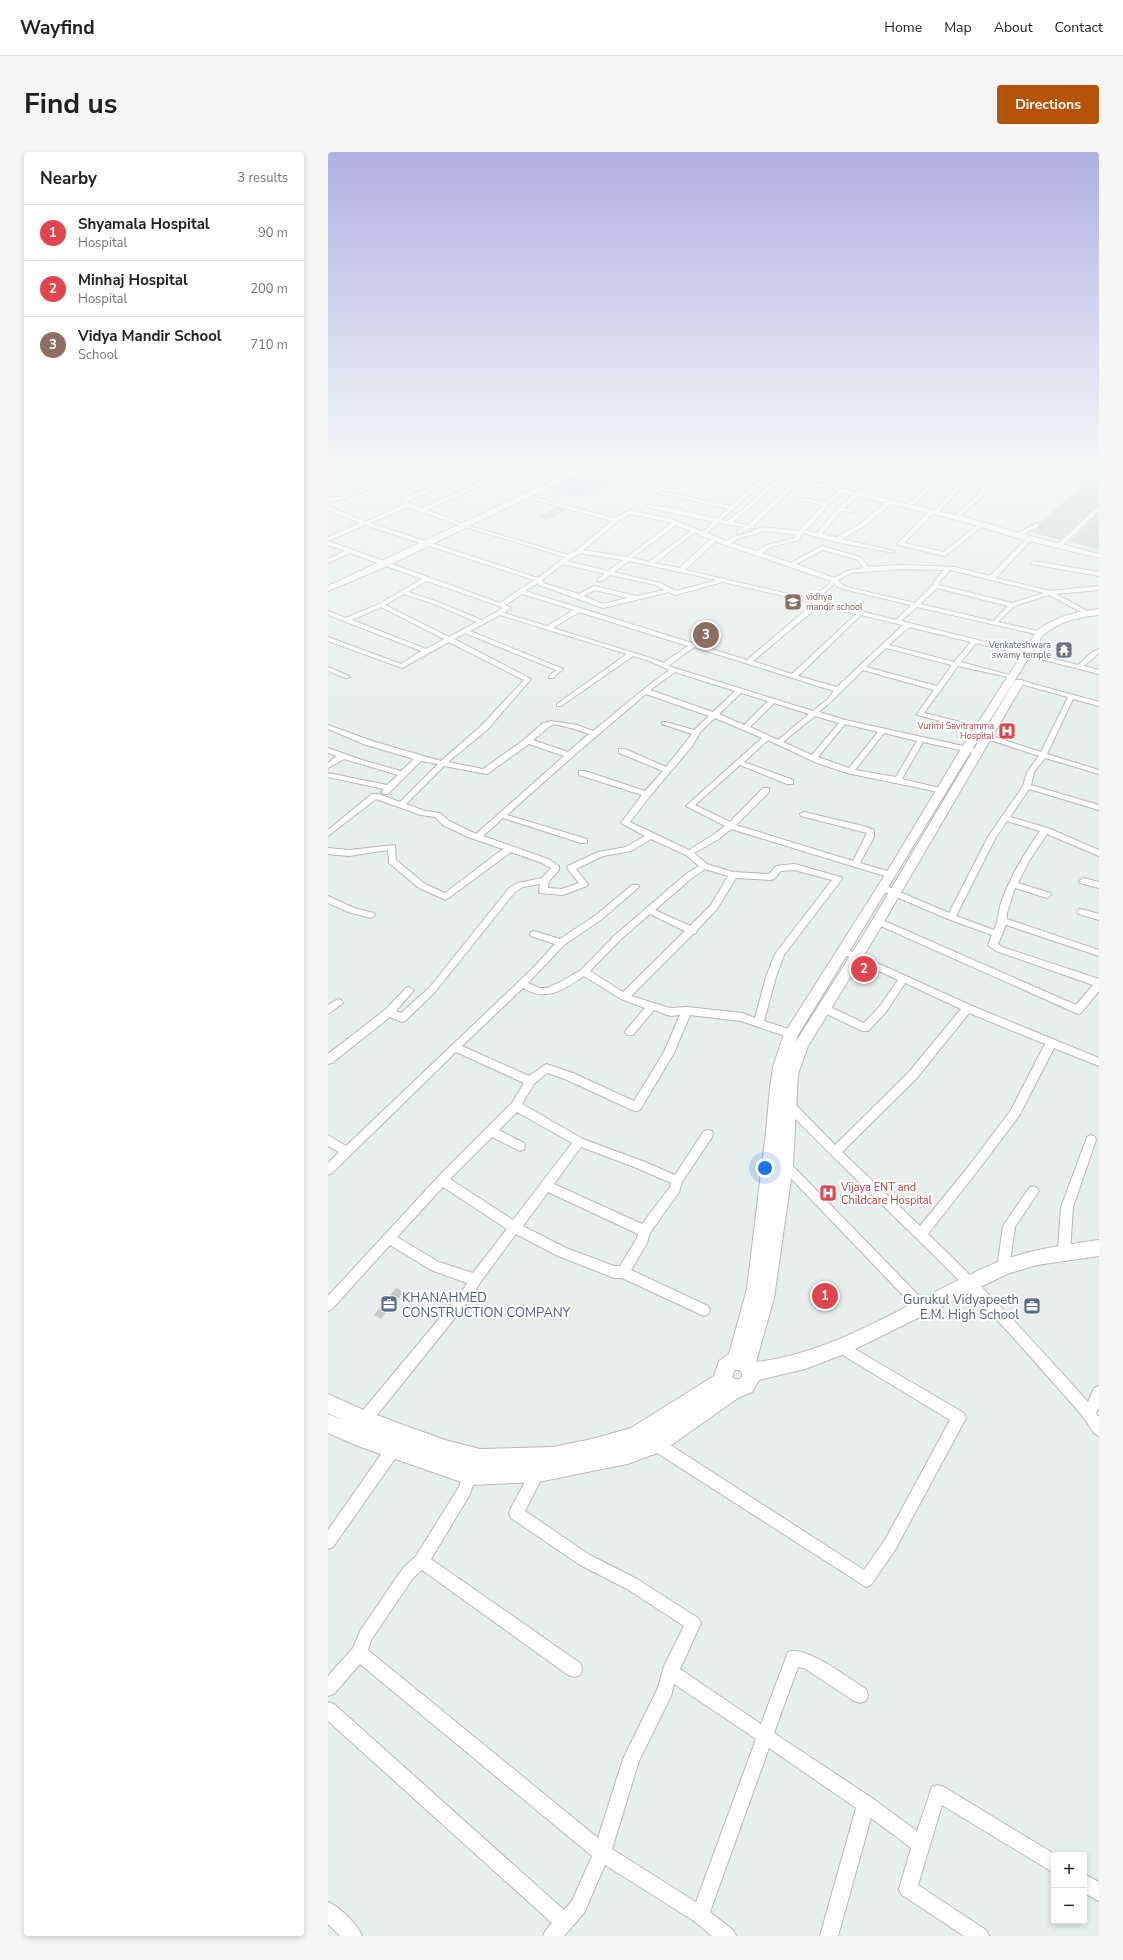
<!DOCTYPE html>
<meta charset="utf-8">
<style>
:root{--surface:#fff;--page:#f6f6f6;--text:#202124;--muted:#757577;--line:#e0e0e0;--accent:#b45309}
body{margin:0;font-family:"Nunito Sans",sans-serif;background:var(--page);color:var(--text)}
.controls{position:absolute;right:12px;bottom:12px;display:grid;overflow:hidden;border-radius:4px;box-shadow:0 2px 6px #0003}
.controls button{width:36px;height:36px;display:grid;place-items:center;padding:0;border:0;border-bottom:1px solid var(--line);background:var(--surface);color:var(--text);font:20px sans-serif}
.you{position:absolute;left:437px;top:1016px;width:14px;height:14px;margin:-10px;border:3px solid #fff;border-radius:50%;background:#1a73e8;box-shadow:0 0 0 6px #1a73e833}
.badge{display:grid;place-items:center;width:26px;height:26px;border-radius:50%;background:var(--accent);color:#fff;font-size:13px;font-weight:700}
.pin{position:absolute;translate:-50% -50%;border:2px solid #fff;box-shadow:0 1px 4px #0006}
.list{margin:0;padding:0;list-style:none}
h2{display:flex;justify-content:space-between;align-items:center;height:52px;margin:0;padding:0 16px;font-size:17px}
h2 small{font-size:13px;font-weight:400;color:var(--muted)}
.list li{display:grid;grid-template-columns:26px 1fr auto;gap:12px;align-items:center;box-sizing:border-box;height:56px;padding:0 16px;border-top:1px solid var(--line)}
.list b{display:block;font-size:15px;white-space:nowrap}
.list p{margin:0;font-size:13px;white-space:nowrap;color:var(--muted)}
.list em{font-size:13px;font-style:normal;color:var(--muted)}
.map{position:relative;flex:none;width:771px;height:1784px;overflow:hidden;border-radius:4px}
header{display:flex;align-items:center;gap:24px;box-sizing:border-box;height:56px;padding:0 20px;background:var(--surface);border-bottom:1px solid var(--line)}
header strong{font-size:19px}
nav{display:flex;gap:22px;margin-inline-start:auto;font-size:14px}
.intro{display:flex;align-items:center;justify-content:space-between;box-sizing:border-box;height:96px;padding:0 24px}
h1{margin:0;font-size:28px}
.button{padding:10px 18px;border-radius:4px;background:var(--accent);color:#fff;font-size:14px;font-weight:700}
main{display:flex;gap:24px;padding:0 24px}
aside{flex:1;background:var(--surface);border-radius:4px;box-shadow:0 2px 6px #0003}
.map>svg:first-child{display:block}
</style>
<header>
<strong>Wayfind</strong>
<nav><a>Home</a><a>Map</a><a>About</a><a>Contact</a></nav>
</header>
<div class="intro"><h1>Find us</h1><a class="button">Directions</a></div>
<main>
<aside>
<h2>Nearby<small>3 results</small></h2>
<ul class="list">
<li><span class="badge" style="background:#e0444e">1</span><div><b>Shyamala Hospital</b><p>Hospital</p></div><em>90 m</em></li>
<li><span class="badge" style="background:#e0444e">2</span><div><b>Minhaj Hospital</b><p>Hospital</p></div><em>200 m</em></li>
<li><span class="badge" style="background:#8d6e63">3</span><div><b>Vidya Mandir School</b><p>School</p></div><em>710 m</em></li>
</ul>
</aside>
<div class="map">
<svg width="771" height="1784" viewBox="0 0 771 1784">
<rect width="100%" height="100%" fill="#e7efed"/>
<!-- green -->
<polygon fill="#c5c7e5" points="269,312 284,312 308,318 253,345 219,336"/>
<!-- building -->
<g fill="#c3cbc8">
<polygon points="760,328 771,330 771,353 732,388 702,380 712,375 712,371"/>
<polygon points="228,355 237,358 219,368 209,365"/>
<polygon points="771,361 771,397 741,390"/>
<polygon points="68,1136 76,1140 53,1167 46,1163"/>
</g>
<g fill="none" stroke-linecap="round" stroke-linejoin="round">
<!-- minor casing -->
<g stroke="#bab4b7" stroke-width="2">
<g id="minor">
<polygon points="5,312 12,312 54,325 59,329 19,346 0,350 0,346 16,344 53,329 23,318 0,328 0,325 18,317"/>
<path d="M 157,312 L 164,312 L 162,314 L 233,329 L 231,330 L 183,320 L 99,358 L 135,372 L 240,403 L 249,398 L 284,369 L 192,344 L 192,342 L 287,366 L 302,358 L 343,367 L 375,380 L 385,370 L 317,355 L 320,353 L 348,357 L 388,367 L 400,357 L 327,340 L 327,338 C 341,330 347,312 365,312 L 347,323 L 341,334 L 333,339 L 402,354 L 448,312 L 453,312 L 444,321 L 444,323 L 393,368 L 399,369 L 413,359 L 452,324 L 456,324 L 456,326 L 405,370 L 420,373 L 462,333 L 491,312 L 496,312 L 466,335 L 425,374 L 427,376 L 422,376 L 411,382 L 409,381 L 409,379 L 416,375 L 390,371 L 379,381 L 399,389 L 404,385 L 418,382 L 434,375 L 471,379 L 495,353 L 468,347 L 468,345 L 497,350 L 514,337 L 516,339 L 500,353 L 478,378 L 489,381 L 510,356 L 530,339 L 534,339 L 534,341 L 516,356 L 525,358 L 525,360 L 513,359 L 494,382 L 509,385 L 532,372 L 560,349 L 564,349 L 564,351 L 536,374 L 514,387 L 566,399 L 566,401 L 508,390 L 475,381 L 471,388 L 443,395 L 434,401 L 463,411 L 494,394 L 532,405 L 541,415 L 573,413 L 627,415 L 662,424 L 699,386 L 703,386 L 703,388 L 668,426 L 722,439 L 771,434 L 771,438 L 728,442 L 761,460 L 761,462 L 757,462 L 721,443 L 686,454 L 670,470 L 714,480 L 714,482 L 712,483 L 589,455 L 573,469 L 750,513 L 763,501 L 771,497 L 771,501 L 756,514 L 771,518 L 771,522 L 648,491 L 633,510 L 685,524 L 685,526 L 630,514 L 596,561 L 653,575 L 654,577 L 650,579 L 590,563 L 589,562 L 606,538 L 535,518 C 520,532 507,547 491,560 L 517,568 L 653,598 L 654,600 L 650,602 L 595,590 L 574,627 L 616,637 L 616,641 L 519,621 L 489,611 L 440,588 L 416,610 L 465,628 L 465,632 L 459,632 L 412,613 L 367,653 L 402,670 L 435,636 L 441,636 L 441,640 L 408,673 L 525,709 L 539,681 L 473,664 L 472,662 L 476,660 L 539,675 L 546,678 L 546,685 L 532,711 L 566,721 L 567,723 L 563,726 L 560,725 L 403,677 L 391,687 L 366,701 L 379,712 L 405,720 L 441,722 L 448,714 L 466,712 L 513,725 L 514,727 L 456,803 L 448,825 L 436,869 L 467,879 L 468,882 L 467,885 L 463,886 L 413,869 L 362,863 L 346,901 L 312,958 L 308,959 L 304,958 L 237,927 L 219,921 L 206,932 L 194,952 L 255,987 L 317,1010 L 347,1023 L 376,979 L 380,978 L 384,979 L 385,982 L 384,985 L 354,1030 L 351,1040 L 322,1081 L 319,1091 L 303,1118 L 380,1154 L 382,1158 L 380,1162 L 376,1164 L 294,1126 L 286,1126 L 230,1104 L 188,1082 L 151,1132 L 143,1146 L 41,1273 L 36,1275 L 31,1273 L 29,1268 L 31,1263 L 135,1138 L 139,1131 L 103,1118 L 62,1093 L 4,1157 L 0,1159 L 0,1144 L 110,1025 L 184,951 L 196,931 L 128,900 L 4,1021 L 0,1023 L 0,1011 L 11,1000 L 0,994 L 0,983 L 18,994 L 204,817 L 227,792 L 203,784 L 202,782 L 203,780 L 206,779 L 232,787 L 268,763 L 304,733 L 310,733 L 311,735 L 274,767 L 236,793 L 200,831 L 211,836 L 219,836 L 232,830 L 253,818 L 286,784 L 358,722 L 371,714 L 358,703 L 323,687 L 303,699 L 275,704 L 248,717 L 260,732 L 259,734 L 235,743 L 212,741 L 211,739 L 212,732 L 195,735 L 187,740 L 107,840 L 77,869 L 74,870 L 62,865 L 4,911 L 0,912 L 0,902 L 58,857 L 78,836 L 81,835 L 86,838 L 68,859 L 73,861 L 101,836 L 181,736 L 190,731 L 214,726 L 223,716 L 214,711 L 183,700 L 118,748 L 91,736 L 61,711 L 60,698 L 21,704 L 0,702 L 0,696 L 21,698 L 67,693 L 68,708 L 97,732 L 117,741 L 175,697 L 140,685 L 115,673 L 107,665 L 93,663 L 48,647 L 0,684 L 0,678 L 44,642 L 50,642 L 72,650 L 110,612 L 93,609 L 60,642 L 57,642 L 53,640 L 56,637 L 0,625 L 0,621 L 59,633 L 70,623 L 16,607 L 0,616 L 0,611 L 9,604 L 0,601 L 0,596 L 37,609 L 73,619 L 86,607 L 38,593 L 0,577 L 0,573 L 44,589 L 113,609 L 153,574 L 196,528 L 121,490 L 74,516 L 0,489 L 0,485 L 73,512 L 93,499 L 0,463 L 0,459 L 18,466 L 51,452 L 94,427 L 22,401 L 0,411 L 0,407 L 17,399 L 0,393 L 0,389 L 172,451 L 206,428 L 37,373 L 0,389 L 0,385 L 32,371 L 0,358 L 0,354 L 37,370 L 77,352 L 74,347 ZM 158,315 L 177,319 L 94,356 L 82,352 L 79,349 ZM 80,355 L 131,373 L 237,405 L 210,426 L 42,371 ZM 303,362 L 344,371 L 299,405 L 255,398 L 290,369 ZM 348,373 L 363,379 L 321,410 L 304,406 ZM 435,379 L 468,382 L 467,386 L 439,393 L 429,399 L 403,391 C 411,384 425,384 435,379 ZM 367,380 L 372,382 L 372,384 L 383,387 L 351,416 L 327,411 ZM 388,389 L 397,393 L 503,429 L 500,433 L 482,447 L 357,418 ZM 495,398 L 528,407 L 536,416 L 519,419 L 506,426 L 468,412 ZM 252,401 L 295,408 L 280,419 L 239,409 ZM 301,409 L 389,428 L 348,439 L 332,431 L 286,420 ZM 235,412 L 277,422 L 270,427 L 270,429 L 274,429 L 282,423 L 328,433 L 336,438 L 308,444 L 266,434 L 251,442 L 215,431 L 214,428 ZM 573,417 L 616,418 L 607,428 L 605,433 L 587,451 L 523,436 L 514,433 L 510,428 L 523,421 ZM 622,418 L 627,419 L 716,441 L 684,451 L 611,433 L 612,429 ZM 99,429 L 171,454 L 175,456 L 154,468 L 110,450 L 80,440 ZM 395,430 L 486,451 L 419,508 L 197,439 L 210,431 L 211,433 L 275,456 L 341,440 L 347,443 ZM 506,432 L 510,435 L 519,438 L 583,453 L 568,468 L 488,448 ZM 609,436 L 680,454 L 665,469 L 592,452 ZM 267,438 L 300,446 L 275,452 L 256,444 ZM 76,442 L 106,452 L 149,470 L 121,485 L 57,453 ZM 194,442 L 246,458 L 219,474 L 176,461 L 183,456 L 177,453 ZM 492,453 L 528,462 L 464,522 L 425,509 ZM 53,455 L 116,487 L 98,497 L 24,468 ZM 251,460 L 360,494 L 335,511 L 326,507 L 225,476 ZM 172,463 L 299,502 L 229,552 L 229,554 L 233,554 L 305,504 L 322,509 L 341,518 L 315,538 L 265,579 L 249,573 L 223,569 L 215,571 L 197,587 L 155,617 L 120,610 L 159,578 L 203,527 L 126,487 L 137,481 L 228,518 L 221,524 L 221,526 L 225,526 L 235,517 L 142,479 ZM 533,463 L 575,473 L 509,535 L 470,524 ZM 581,475 L 643,490 L 626,510 L 561,493 ZM 366,495 L 506,539 L 500,547 L 485,559 L 340,514 ZM 558,496 L 624,513 L 609,534 L 538,515 ZM 347,520 L 407,539 L 385,560 L 322,538 ZM 413,541 L 440,549 L 416,573 L 391,562 ZM 318,542 L 381,564 L 366,578 L 338,570 L 334,570 L 334,572 L 364,582 L 338,615 L 297,597 L 291,597 L 291,601 L 335,619 L 317,639 L 257,619 L 251,619 L 251,623 L 314,643 L 293,671 L 317,684 L 298,695 L 270,700 L 240,714 L 239,716 L 251,731 L 234,737 L 220,736 L 221,729 L 231,718 L 231,714 L 220,707 L 155,684 L 175,666 L 253,691 L 259,691 L 259,687 L 179,663 L 244,605 ZM 446,551 L 481,562 L 450,588 L 422,575 ZM 487,564 L 511,571 L 484,603 L 455,590 ZM 387,566 L 434,586 L 358,654 L 397,674 L 385,683 L 361,698 L 302,670 L 322,644 L 365,593 L 373,579 ZM 226,572 L 247,577 L 261,582 L 240,600 L 205,588 L 221,575 ZM 517,572 L 550,580 L 521,616 L 490,605 ZM 556,581 L 589,589 L 568,625 L 527,618 ZM 201,592 L 236,604 L 148,682 L 121,669 L 112,661 L 97,659 L 78,652 L 116,614 L 159,622 ZM 377,717 L 400,724 L 383,753 L 362,774 L 327,758 L 364,726 ZM 466,718 L 504,728 L 447,802 L 438,825 L 427,866 L 414,861 L 359,855 L 342,856 L 303,844 L 365,782 L 368,781 L 369,778 L 389,757 L 408,726 L 443,728 L 446,727 L 453,719 ZM 322,762 L 357,779 L 295,840 L 262,819 L 292,788 ZM 256,824 L 293,847 L 317,856 L 299,877 L 297,880 L 299,883 L 305,883 L 326,858 L 342,864 L 352,863 L 336,900 L 306,949 L 245,921 L 218,912 L 201,924 L 134,894 L 195,836 C 219,850 235,838 256,824 ZM 189,960 L 244,991 L 185,1068 L 122,1027 L 164,985 L 192,999 L 196,997 L 197,994 L 196,991 L 171,978 ZM 253,995 L 309,1016 L 343,1031 L 342,1035 L 314,1072 L 226,1032 ZM 115,1035 L 179,1077 L 145,1121 L 111,1110 L 69,1085 ZM 220,1040 L 310,1082 L 309,1086 L 292,1114 L 286,1114 L 238,1096 L 195,1074 Z"/>
<polygon points="320,312 326,312 288,332 284,331"/>
<polygon points="520,312 525,312 523,314 538,318 545,312 550,312 543,319 572,326 594,312 599,312 577,327 586,329 610,312 615,312 591,330 600,332 626,312 631,312 603,335 589,351 581,353 579,350 585,349 598,335 540,321 519,338 517,336 536,320 520,316 500,333 496,333 496,331"/>
<polygon points="646,312 651,312 634,335 611,359 607,359 576,391 616,400 652,371 656,371 656,373 617,404 570,393 570,391 603,358 607,358 630,333"/>
<polygon points="668,312 672,312 660,331 655,344 630,366 626,366 626,364 651,342 656,331"/>
<polygon points="703,312 715,312 771,322 771,324"/>
<polygon points="771,354 771,359 735,393 731,393 731,391"/>
<polygon points="709,371 712,373 711,374 695,382 690,381"/>
<polygon points="706,409 771,420 771,424 704,412 703,411"/>
<polygon points="0,515 21,524 22,525 17,526 0,519"/>
<path d="M 691,528 L 771,550 L 771,554 L 745,547 L 719,602 L 771,618 L 771,622 L 717,606 L 706,620 L 703,633 L 771,653 L 771,658 L 701,637 L 682,665 L 720,676 L 771,698 L 771,704 L 719,682 L 701,709 L 690,731 L 722,741 L 723,743 L 719,746 L 687,736 L 679,761 L 679,767 L 771,798 L 771,804 L 678,773 L 670,792 L 674,795 L 771,827 L 771,839 L 753,861 L 750,862 L 546,771 L 545,769 L 546,767 L 552,767 L 748,853 L 765,833 L 668,799 L 660,793 L 664,783 L 620,767 L 552,738 L 551,736 L 552,734 L 558,734 L 621,761 L 660,685 L 695,634 L 699,620 L 711,604 L 647,583 L 654,581 L 713,600 L 740,545 L 689,531 L 688,530 ZM 679,669 L 712,679 C 697,700 683,724 674,748 C 670,758 671,768 666,778 L 628,764 L 668,685 Z"/>
<polygon points="755,726 771,730 771,736 752,731 751,729"/>
<polygon points="0,744 26,756 46,761 47,763 43,766 20,760 0,751"/>
<polygon points="753,757 771,762 771,768 750,762 749,760 750,758"/>
<path d="M 516,796 L 642,853 L 771,906 L 771,914 L 726,896 L 691,964 L 648,1021 L 600,1082 C 656,1135 708,1192 760,1250 L 766,1236 L 771,1234 L 771,1256 L 768,1261 L 771,1265 L 771,1284 C 763,1281 761,1272 756,1266 C 742,1249 728,1234 714,1218 C 633,1124 540,1042 454,953 L 453,950 L 454,947 L 462,947 L 507,993 L 580,921 L 633,857 L 577,831 L 558,860 L 540,879 L 534,879 L 493,859 L 491,856 L 493,853 L 496,852 L 536,871 L 552,854 L 570,828 L 513,801 L 511,799 L 513,797 ZM 641,861 L 717,892 L 683,958 L 640,1015 L 592,1074 L 514,1000 L 588,927 Z"/>
<polygon points="10,847 13,848 15,851 0,862 0,853"/>
<polygon points="763,983 767,985 768,988 745,1055 742,1100 740,1104 736,1105 732,1104 730,1100 733,1055 758,988 759,985"/>
<polygon points="457,1008 461,1010 598,1151 600,1155 598,1159 594,1161 590,1159 453,1016 451,1013 453,1010"/>
<polygon points="705,1034 709,1036 711,1039 687,1075 681,1116 679,1120 675,1122 671,1120 669,1116 675,1074 701,1036"/>
<polygon points="513,1189 636,1261 638,1266 567,1398 543,1433 538,1435 323,1297 321,1292 323,1287 328,1285 333,1287 536,1418 557,1388 622,1268 508,1199 507,1195 508,1191"/>
<polygon points="66,1289 71,1291 73,1296 71,1301 5,1395 0,1397 0,1378 61,1291"/>
<path d="M 210,1313 L 215,1315 L 217,1320 L 197,1359 L 262,1403 L 309,1427 L 370,1466 L 373,1471 L 352,1517 L 433,1572 L 460,1500 C 479,1493 521,1527 538,1537 L 540,1543 L 538,1549 L 532,1551 L 526,1549 L 476,1516 L 470,1515 L 446,1581 L 544,1646 L 589,1679 L 604,1635 L 610,1633 L 616,1635 L 728,1703 L 726,1703 L 726,1721 L 614,1653 L 590,1733 L 658,1778 L 661,1784 L 636,1784 L 574,1743 L 571,1737 L 583,1696 L 543,1666 L 510,1784 L 492,1784 L 528,1656 L 441,1596 L 382,1760 L 405,1778 L 408,1784 L 384,1784 L 366,1769 L 277,1713 L 256,1761 L 236,1784 L 215,1784 L 218,1778 L 224,1771 L 0,1569 L 0,1550 L 6,1552 L 236,1758 L 244,1749 L 264,1704 L 32,1512 L 6,1542 L 0,1544 L 0,1524 L 25,1496 L 32,1479 L 75,1416 L 88,1404 L 131,1335 L 137,1318 L 142,1316 L 147,1318 L 149,1323 L 141,1344 L 103,1407 L 252,1511 L 254,1517 L 252,1523 L 246,1525 L 240,1523 L 94,1418 L 85,1426 L 43,1488 L 40,1498 L 270,1686 L 295,1607 L 330,1536 L 336,1514 L 356,1474 L 299,1437 L 252,1413 L 183,1366 L 181,1361 L 183,1356 L 205,1315 ZM 346,1532 L 428,1587 L 368,1750 L 284,1697 L 311,1609 L 343,1544 Z"/>
<polygon points="756,1722 771,1730 771,1749 756,1741"/>
<path d="M 0,1750 C 12,1755 29,1772 34,1784 L 12,1784 L 0,1772 Z"/>
</g>
</g>
<!-- secondary casing -->
<g stroke="#bdb5b9" stroke-width="2">
<g id="secondary">
<polygon points="260,312 269,312 59,414 0,439 0,434"/>
<polygon points="395,312 407,312 636,365 695,382 771,402 771,406 689,386 634,369"/>
<path d="M 771,457 L 771,463 C 750,465 732,469 715,483 C 632,615 552,750 470,883 L 467,891 L 538,779 L 686,530 L 688,528 L 694,528 L 696,530 L 550,780 L 480,894 L 470,922 L 465,1013 L 446,1146 L 428,1210 C 512,1201 592,1142 670,1110 C 703,1097 737,1093 771,1088 L 771,1104 L 709,1113 L 679,1122 L 519,1201 L 477,1217 L 431,1228 L 424,1240 L 410,1246 L 335,1299 L 299,1312 L 210,1330 L 142,1333 L 30,1294 L 0,1281 L 0,1262 L 17,1269 L 0,1261 L 0,1242 L 40,1260 L 117,1288 L 152,1297 L 225,1295 L 264,1287 L 303,1276 L 386,1224 L 391,1209 L 401,1202 L 419,1137 L 438,980 L 442,936 L 445,915 L 456,882 L 557,723 L 633,597 L 709,479 C 727,464 748,460 771,457 ZM 407,1218 L 411,1218 L 414,1221 L 414,1225 L 411,1227 L 407,1227 L 404,1225 Z"/>
</g>
</g>
<!-- minor -->
<use href="#minor" fill="#fff" fill-rule="evenodd"/>
<!-- secondary -->
<use href="#secondary" fill="#fff" fill-rule="evenodd"/>
</g>
<!-- sky -->
<linearGradient id="sky" x2="0" y2="1"><stop stop-color="#afb1e3"/><stop offset="0.56" stop-color="#f4f8f7"/><stop offset="1" stop-color="#f4f8f7" stop-opacity="0"/></linearGradient>
<rect width="771" height="562" fill="url(#sky)"/>
<!-- icons -->
<defs>
<g id="school-square" transform="scale(0.9)"><rect x="-9" y="-9" width="18" height="18" rx="4" fill="#8d6e63" stroke="#fff"/><path d="M0-5L7-2L0 1L-7-2ZM-4 1L0 2.5L4 1V4Q0 6-4 4Z" fill="#fff"/></g>
<g id="temple-square" transform="scale(0.9)"><rect x="-9" y="-9" width="18" height="18" rx="4" fill="#6b7280" stroke="#fff"/><path d="M0-6L5-2H3V0L6.5 2.5H4V6H1.5V3h-3V6H-4V2.5H-6.5L-3 0V-2H-5Z" fill="#fff"/></g>
<g id="hospital-square" transform="scale(0.9)"><rect x="-9" y="-9" width="18" height="18" rx="4" fill="#e0444e" stroke="#fff"/><path d="M-5-5h3v3.5h4V-5h3V5h-3V1.5h-4V5h-3Z" fill="#fff"/></g>
<g id="office-square" transform="scale(0.9)"><rect x="-9" y="-9" width="18" height="18" rx="4" fill="#5c6f8a" stroke="#fff"/><path d="M-6-3h4V-5.5h4V-3h4V5H-6ZM-1-4.5V-3h2v-1.5ZM-6 0V1H6V0Z" fill="#fff"/></g>
</defs>
<g fill-rule="evenodd">
<use href="#school-square" x="465" y="450"/>
<use href="#temple-square" x="736" y="498"/>
<use href="#hospital-square" x="679" y="579"/>
<use href="#hospital-square" x="500" y="1041"/>
<use href="#office-square" x="61" y="1152"/>
<use href="#office-square" x="704" y="1154"/>
</g>
<g text-anchor="middle" stroke-width="4" stroke-linejoin="round" paint-order="stroke">
<!-- far-education labels -->
<g font-size="9" fill="#785e54" stroke="#fff" text-anchor="start">
<text x="478" y="448">vidhya<tspan x="478" dy="10">mandir school</tspan></text>
</g>
<!-- far-worship labels -->
<g font-size="9" fill="#5b616d" stroke="#fff" text-anchor="end">
<text x="723" y="496">Venkateshwara<tspan x="723" dy="10">swamy temple</tspan></text>
</g>
<!-- far-health labels -->
<g font-size="9" fill="#be3a42" stroke="#fff" text-anchor="end">
<text x="666" y="577">Vurimi Savitramma<tspan x="666" dy="10">Hospital</tspan></text>
</g>
<!-- health labels -->
<g font-size="11" fill="#be3a42" stroke="#fff" text-anchor="start">
<text x="513" y="1039">Vijaya ENT and<tspan x="513" dy="13">Childcare Hospital</tspan></text>
</g>
<!-- near-service labels -->
<g font-size="13" fill="#4e5e75" stroke="#fff" text-anchor="start">
<text x="74" y="1150">KHANAHMED<tspan x="74" dy="15">CONSTRUCTION COMPANY</tspan></text>
<text x="691" y="1152" text-anchor="end">Gurukul Vidyapeeth<tspan x="691" dy="15">E.M. High School</tspan></text>
</g>
</g>
</svg>
<div class="controls">
<button>+</button>
<button>−</button>
</div>
<div class="you"></div>
<div class="pin badge" style="left:497px;top:1144px;background:#e0444e">1</div>
<div class="pin badge" style="left:536px;top:817px;background:#e0444e">2</div>
<div class="pin badge" style="left:378px;top:483px;background:#8d6e63">3</div>
</div>
</main>
